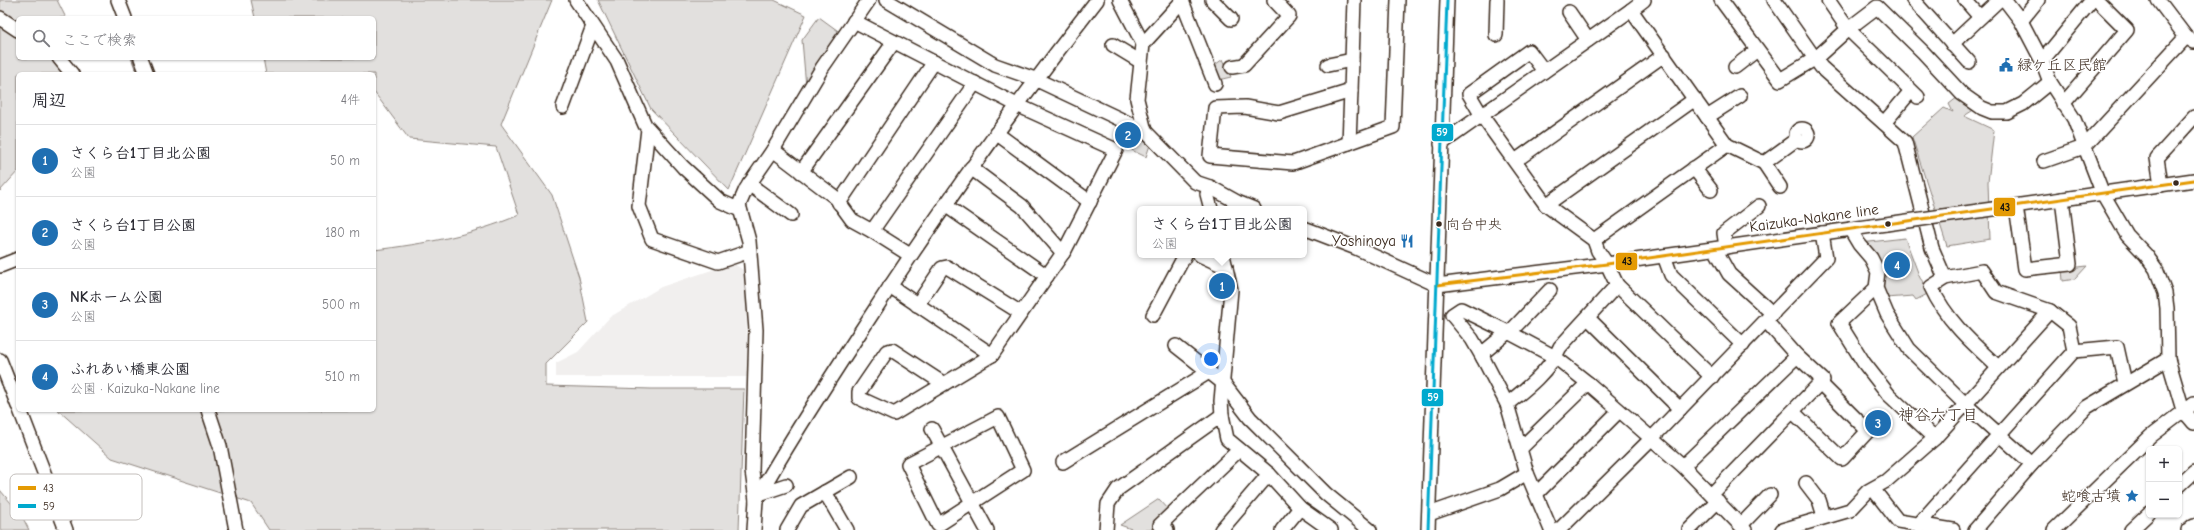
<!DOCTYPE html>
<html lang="ja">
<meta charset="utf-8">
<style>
:root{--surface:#fff;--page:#f2f2f3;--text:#2b2b33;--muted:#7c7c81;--line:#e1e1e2;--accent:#1f6fb2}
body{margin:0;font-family:"Comic Neue","Klee One",sans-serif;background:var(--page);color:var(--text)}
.controls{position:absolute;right:12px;bottom:12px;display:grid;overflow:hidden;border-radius:6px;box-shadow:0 1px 3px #0004}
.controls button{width:36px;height:36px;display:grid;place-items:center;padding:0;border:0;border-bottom:1px solid var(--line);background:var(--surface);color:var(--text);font:20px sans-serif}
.you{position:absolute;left:1211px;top:359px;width:14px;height:14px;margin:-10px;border:3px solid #fff;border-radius:50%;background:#1a73e8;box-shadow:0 0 0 6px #1a73e833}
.badge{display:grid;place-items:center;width:26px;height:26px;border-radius:50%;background:var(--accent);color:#fff;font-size:13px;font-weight:700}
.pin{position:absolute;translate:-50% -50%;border:2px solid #fff;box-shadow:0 1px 4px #0006}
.popup{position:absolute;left:1137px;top:206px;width:170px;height:52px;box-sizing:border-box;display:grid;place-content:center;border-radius:6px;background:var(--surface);filter:drop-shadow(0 1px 3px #0005);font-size:13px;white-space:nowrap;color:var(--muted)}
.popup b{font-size:15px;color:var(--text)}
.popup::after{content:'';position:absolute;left:50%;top:100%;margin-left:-8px;border:8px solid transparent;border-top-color:var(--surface)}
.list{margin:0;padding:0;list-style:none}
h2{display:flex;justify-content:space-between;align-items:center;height:52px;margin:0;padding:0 16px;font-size:17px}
h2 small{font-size:13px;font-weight:400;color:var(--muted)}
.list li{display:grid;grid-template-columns:26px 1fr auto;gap:12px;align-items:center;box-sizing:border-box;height:72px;padding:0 16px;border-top:1px solid var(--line)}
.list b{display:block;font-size:15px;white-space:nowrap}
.list p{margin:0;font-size:13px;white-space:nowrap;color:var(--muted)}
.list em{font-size:13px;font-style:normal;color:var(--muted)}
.icon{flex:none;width:22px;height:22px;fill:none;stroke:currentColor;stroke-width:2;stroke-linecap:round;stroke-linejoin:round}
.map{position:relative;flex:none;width:2194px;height:530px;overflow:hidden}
.search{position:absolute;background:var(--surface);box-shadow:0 1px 3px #0004;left:16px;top:16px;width:360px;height:44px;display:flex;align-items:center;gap:10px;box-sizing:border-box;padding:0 14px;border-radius:6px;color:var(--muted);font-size:15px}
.panel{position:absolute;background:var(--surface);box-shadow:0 1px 3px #0004;left:16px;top:72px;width:360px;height:340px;border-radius:6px}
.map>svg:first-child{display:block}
</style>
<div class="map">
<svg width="2194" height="530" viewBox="0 0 2194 530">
<rect width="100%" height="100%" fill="#fff"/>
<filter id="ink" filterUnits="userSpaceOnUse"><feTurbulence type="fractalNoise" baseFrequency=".025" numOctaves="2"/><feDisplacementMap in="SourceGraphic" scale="8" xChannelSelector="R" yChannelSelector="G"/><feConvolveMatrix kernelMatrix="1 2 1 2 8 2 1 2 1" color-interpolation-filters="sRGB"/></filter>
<g filter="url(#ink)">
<!-- built -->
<polygon fill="#f1efee" points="733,263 746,272 747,377 556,377 556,363 578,352 610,317 661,287"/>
<!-- green -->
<g fill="#e2e0de" stroke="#8e857e">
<polygon points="0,0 57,0 66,18 18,18 18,58 69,58 70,74 18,74 18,171 0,191"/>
<path d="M 251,0 L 552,0 L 501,124 L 552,195 L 579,277 L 588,322 L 546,364 L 546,386 L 651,389 L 744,389 L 739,530 L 269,530 L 251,503 L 112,458 L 58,410 L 374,410 L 374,250 C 424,244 473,235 519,215 L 496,147 L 409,139 L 374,92 L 374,74 L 266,74 L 263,58 L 374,58 L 374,18 L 255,18 Z"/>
<polygon points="598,0 774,0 806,15 729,190 651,109"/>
<polygon points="819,17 841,33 806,87 802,40"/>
<polygon points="1223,59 1231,77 1218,80 1212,67"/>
<polygon points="1958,97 1975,109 1964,116 1994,130 1988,182 1990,239 1947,246 1912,137 1944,108 1953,112 1949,104"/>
<polygon points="1123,128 1150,145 1146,157 1117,143"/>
<polygon points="1905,238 1920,278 1931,292 1916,300 1913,296 1886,298 1861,243"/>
<polygon points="2087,266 2075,279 2063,281 2062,269"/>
<polygon points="1220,270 1229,297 1213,282"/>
<polygon points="1879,415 1888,420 1875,432 1869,426"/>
<polygon points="0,490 22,516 29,530 0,530"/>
<polygon points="1159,499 1170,511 1150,530 1134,530 1120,525"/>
</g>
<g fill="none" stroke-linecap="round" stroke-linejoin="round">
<!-- stream -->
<polyline stroke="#887e77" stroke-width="2.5" points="132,58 138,74"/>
<!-- minor casing -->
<g stroke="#3b2a1e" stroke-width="16">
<g id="minor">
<polyline points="118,0 125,18"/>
<polyline points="576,0 617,61 645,125 683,167 720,201 740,210"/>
<polyline points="886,0 995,65 1035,79 1145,131 1195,182 1210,187 1237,202 1254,209"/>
<polyline points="1120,0 1143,44"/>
<polyline points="1212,0 1231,19"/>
<polyline points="1354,0 1351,91 1279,113 1245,107 1215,108 1210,156 1293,163 1393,127 1398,0"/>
<polyline points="1721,0 1780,80 1816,58 1848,29 1828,0"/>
<polyline points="1774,0 1821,67 1905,142 1932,248 1945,278"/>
<polyline points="1913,0 1969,62"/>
<polyline points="1965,0 1980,17"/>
<polyline points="2005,0 2021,21 2042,61 2050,82 2074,119 2103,194 2113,211 2127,235 2146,255 2156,269 2165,293 2167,308 2168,359 2183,410 2194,423"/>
<polyline points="2158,0 2186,37 2194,42"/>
<polyline points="1182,1 1215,84"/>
<polyline points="1631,10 1644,0"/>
<polyline points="1569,12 1588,40"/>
<polyline points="0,18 18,30"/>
<polyline points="854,21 1017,105 1116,150 1065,250 992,355 894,414 859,398 859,392 887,351 892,350 944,384"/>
<polyline points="2021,21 2038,0"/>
<polyline points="1496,35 1497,0"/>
<polyline points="1952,44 1999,0"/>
<polyline points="1113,45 1141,62"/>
<polyline points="59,58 72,74"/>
<polyline points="141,58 147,74"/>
<polyline points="2042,61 2092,0"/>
<polyline points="1328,65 1352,60"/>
<polyline points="1232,67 1244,65 1289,16 1274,0"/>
<polyline points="1735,67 1757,50"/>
<polyline points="1544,71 1529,51 1469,94 1482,116 1546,205 1594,240 1598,251 1607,264 1617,285 1712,377"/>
<polyline points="1918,97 1848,29 1877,7 1923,52 1962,94 1982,108 1992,112 2007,112 2023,104 2050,82"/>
<polyline points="2063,104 2127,30 2097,0"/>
<polyline points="563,107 593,26"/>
<polyline points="1707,117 1740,96"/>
<polyline points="1884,123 1911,91"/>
<polyline points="648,129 639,206 652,239 718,262 750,251"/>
<circle cx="1802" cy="135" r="6"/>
<polyline points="1145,131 1137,99 1143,44 1183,0"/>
<polyline points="996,133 1090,202"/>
<polyline points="1349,143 1351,91"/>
<polyline points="1441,144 1631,10 1727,145 1764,163 1797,139"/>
<polyline points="773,150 836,198 852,220 872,231 910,255"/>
<polyline points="1515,161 1664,55"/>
<polyline points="2044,161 2084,147 2186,37"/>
<polyline points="1764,163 1780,187"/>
<polyline points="971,168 1022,206 1063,253"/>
<polyline points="1694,168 1711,190"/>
<polyline points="801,172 894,42"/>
<polyline points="749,184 791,215"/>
<polyline points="2161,185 2157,158 2194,117"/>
<polyline points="1210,187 1207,194 1211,209"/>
<polyline points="839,203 934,62"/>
<polyline points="945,205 1047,276"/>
<polyline points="1546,205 1695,99"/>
<polyline points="2016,206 2025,269 2070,264 2062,199"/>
<polyline points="1993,209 2194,180"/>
<polyline points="1304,228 1356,248 1437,285"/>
<polyline points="1850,229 1859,244 1871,258 1878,272 1876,288 1839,323 1864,363 1889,395 1935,438"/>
<polyline points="872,231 975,83"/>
<polyline points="1594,240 1727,145"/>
<polyline points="1726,247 1724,233 1759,206"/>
<polyline points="1715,249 1729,274 1773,314"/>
<polyline points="1200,255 1226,267"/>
<polyline points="1223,255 1231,290 1221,401 1222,415 1227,439 1269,474 1300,508 1331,530"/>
<polyline points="1664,256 1671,275 1743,345"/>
<polyline points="0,266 18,259"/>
<polyline points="1437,285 1607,264 1886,224"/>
<polyline points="890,286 992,355"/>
<polyline points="1876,288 1887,314 1909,349 1965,404 2032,464"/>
<polyline points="917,305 942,268 947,267 1021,313"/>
<polyline points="1153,315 1185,255"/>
<polyline points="1588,318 1680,409"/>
<polyline points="1510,332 1550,290"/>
<polyline points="1176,346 1223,383 1250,418 1326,494 1370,530"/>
<polyline points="1483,358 1472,339 1452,315 1461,309 1508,332"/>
<polyline points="0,360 18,406"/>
<path d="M 1998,367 C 1972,343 1946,320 1931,287 L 1945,278 L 1982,271 L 1996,292 L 2050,311 L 2069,326 L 2074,351 L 2117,347 L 2125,383"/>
<path d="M 1507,404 C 1526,389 1550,370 1560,347 L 1617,285"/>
<polyline points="20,410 66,530"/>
<polyline points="208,410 220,446 236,530"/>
<polyline points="1793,412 1842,459 1868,431 1820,383"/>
<polygon points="998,417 1023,470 938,525 908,464"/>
<polyline points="932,429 987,530"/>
<polyline points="1520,449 1588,383"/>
<polyline points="1063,462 1209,372"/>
<polyline points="1683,466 1797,356"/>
<polyline points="1806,483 1819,500 1824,516"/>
<polyline points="2179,486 2194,472"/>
<polyline points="1873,489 1898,521 1953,530"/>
<polyline points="825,492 847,530"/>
<polyline points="759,494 786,485"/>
<polyline points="1536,494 1619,411"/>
<polyline points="1712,494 1823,380 1797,356 1766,321"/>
<path d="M 756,500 C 788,443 823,389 859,334 C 933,219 1013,108 1097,0"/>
<polyline points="1429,514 1500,489 1527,473"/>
<polyline points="1741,525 1770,495"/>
<polyline points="1918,525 2074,351"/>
<polyline points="754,530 756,500 752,471 756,330 749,241 739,205 746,189 773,150 822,68 869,0"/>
<polyline points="787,530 801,506 851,477"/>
<polyline points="1106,530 1108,504 1118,489 1222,415"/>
<polyline points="1167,530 1160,525 1239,450"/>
<polyline points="1221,530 1269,474"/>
<polyline points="1282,530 1300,508"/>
<polyline points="1428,530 1447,0"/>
<polyline points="1551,530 1527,473 1507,404 1483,358 1484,352 1508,332 1555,357 1588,383 1683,466 1745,530"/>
<polyline points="1559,530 1651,439 1826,258 1822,233"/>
<polyline points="1689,530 1718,501"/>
<polyline points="1782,530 1850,510 1868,491 1886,481 1935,438 2050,311"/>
<polyline points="1975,530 2032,464 2087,407 2168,359"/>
<polyline points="2054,530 2151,436 2194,403"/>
<polyline points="2131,530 2149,513"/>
<polyline points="2188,530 2194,525"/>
</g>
</g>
<!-- minor -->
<use href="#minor" stroke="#fff" stroke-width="13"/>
<!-- minor-bridge casing -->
<g stroke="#3b2a1e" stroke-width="16" stroke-linecap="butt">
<polyline id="minor-bridge" points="1886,224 1993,209"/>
</g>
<!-- minor-bridge -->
<use href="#minor-bridge" stroke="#fff" stroke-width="13"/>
<!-- bus-1 casing -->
<g stroke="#fff" stroke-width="6">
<polyline id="bus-1" points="1437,285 1607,264 2194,180"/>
</g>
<!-- bus-2 casing -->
<g stroke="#fff" stroke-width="6">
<polyline id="bus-2" points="1428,530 1447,0"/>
</g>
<!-- bus-1 -->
<use href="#bus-1" stroke="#e49a03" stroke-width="3"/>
<!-- bus-2 -->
<use href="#bus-2" stroke="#00a9ce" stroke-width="3"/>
</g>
</g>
<!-- icons -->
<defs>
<g id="civic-bare" transform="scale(1.08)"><path d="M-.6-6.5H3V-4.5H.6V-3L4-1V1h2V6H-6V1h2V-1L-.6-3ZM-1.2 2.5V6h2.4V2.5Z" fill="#1f6fb2" stroke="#fff" stroke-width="2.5" paint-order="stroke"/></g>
<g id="restaurant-bare" transform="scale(1.08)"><path d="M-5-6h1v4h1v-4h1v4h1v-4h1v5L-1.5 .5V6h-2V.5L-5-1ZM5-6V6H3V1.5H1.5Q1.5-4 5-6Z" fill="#1f6fb2" stroke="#fff" stroke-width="2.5" paint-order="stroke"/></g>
<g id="sight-bare" transform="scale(1.08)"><path d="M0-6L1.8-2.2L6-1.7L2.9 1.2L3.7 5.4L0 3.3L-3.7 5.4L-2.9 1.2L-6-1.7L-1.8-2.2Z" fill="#1f6fb2" stroke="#fff" stroke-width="2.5" paint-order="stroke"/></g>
</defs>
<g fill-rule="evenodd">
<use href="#civic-bare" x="2006" y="65"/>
<use href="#restaurant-bare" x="1407" y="241"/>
<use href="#sight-bare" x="2132" y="496"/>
</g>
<!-- markers -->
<g fill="#3b2a1e" stroke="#fff" stroke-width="1.5">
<circle cx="2176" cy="183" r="3.5"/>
<circle cx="1439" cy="224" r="3.5"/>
<circle cx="1888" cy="224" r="3.5"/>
</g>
<g text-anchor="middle" stroke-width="3" stroke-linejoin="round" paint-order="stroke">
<!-- bus labels -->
<g font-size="14" fill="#3b2a1e" stroke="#fff" text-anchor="start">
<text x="1446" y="229">向台中央</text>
</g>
<!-- poi labels -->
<g font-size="15" fill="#3b2a1e" stroke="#fff" text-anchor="end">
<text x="2017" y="70" text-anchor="start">緑ケ丘区民館</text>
<text x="1396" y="246">Yoshinoya</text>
<text x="2121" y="501">蛇喰古墳</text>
</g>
<!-- street labels -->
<g font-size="15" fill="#3b2a1e" stroke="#fff">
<text transform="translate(1814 218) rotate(-8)" y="5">Kaizuka-Nakane line</text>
</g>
<!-- neighbourhood labels -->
<g font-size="16" fill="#3b2a1e" stroke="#fff">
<text x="1938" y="420">神谷六丁目</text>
</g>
</g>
<!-- legend -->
<rect x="10" y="474" width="132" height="46" rx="6" fill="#fff" stroke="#c4bfbc" stroke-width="1"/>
<rect x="18" y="486" width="18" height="4" fill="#e49a03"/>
<rect x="18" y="504" width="18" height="4" fill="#00a9ce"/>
<g font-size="11" fill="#3b2a1e">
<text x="43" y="492">43</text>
<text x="43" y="510">59</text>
</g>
<g stroke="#fff" stroke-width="1.5">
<rect x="1431" y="123" width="23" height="19" rx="4" fill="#00a9ce"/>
<rect x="1993" y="197" width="23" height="20" rx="4" fill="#e49a03"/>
<rect x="1615" y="252" width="23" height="19" rx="4" fill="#e49a03"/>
<rect x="1421" y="388" width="23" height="19" rx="4" fill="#00a9ce"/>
</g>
<g font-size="11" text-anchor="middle" font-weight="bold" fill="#fff">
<text x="1442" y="136">59</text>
<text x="1433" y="401">59</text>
</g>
<g font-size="11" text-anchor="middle" font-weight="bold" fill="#111">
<text x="2005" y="211">43</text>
<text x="1627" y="265">43</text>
</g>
</svg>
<div class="controls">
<button>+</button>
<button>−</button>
</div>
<div class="you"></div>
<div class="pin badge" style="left:1222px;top:286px">1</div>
<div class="popup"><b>さくら台1丁目北公園</b>公園</div>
<div class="pin badge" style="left:1128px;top:135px">2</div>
<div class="pin badge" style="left:1878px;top:423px">3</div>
<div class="pin badge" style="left:1897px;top:265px">4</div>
<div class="search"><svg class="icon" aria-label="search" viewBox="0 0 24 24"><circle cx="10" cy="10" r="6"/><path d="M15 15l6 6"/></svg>ここで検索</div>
<section class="panel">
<h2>周辺<small>4件</small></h2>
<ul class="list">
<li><span class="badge">1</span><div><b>さくら台1丁目北公園</b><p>公園</p></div><em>50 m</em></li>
<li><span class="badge">2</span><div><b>さくら台1丁目公園</b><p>公園</p></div><em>180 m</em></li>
<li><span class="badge">3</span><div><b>NKホーム公園</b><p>公園</p></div><em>500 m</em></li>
<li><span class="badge">4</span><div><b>ふれあい橋東公園</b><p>公園 · Kaizuka-Nakane line</p></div><em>510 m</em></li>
</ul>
</section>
</div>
